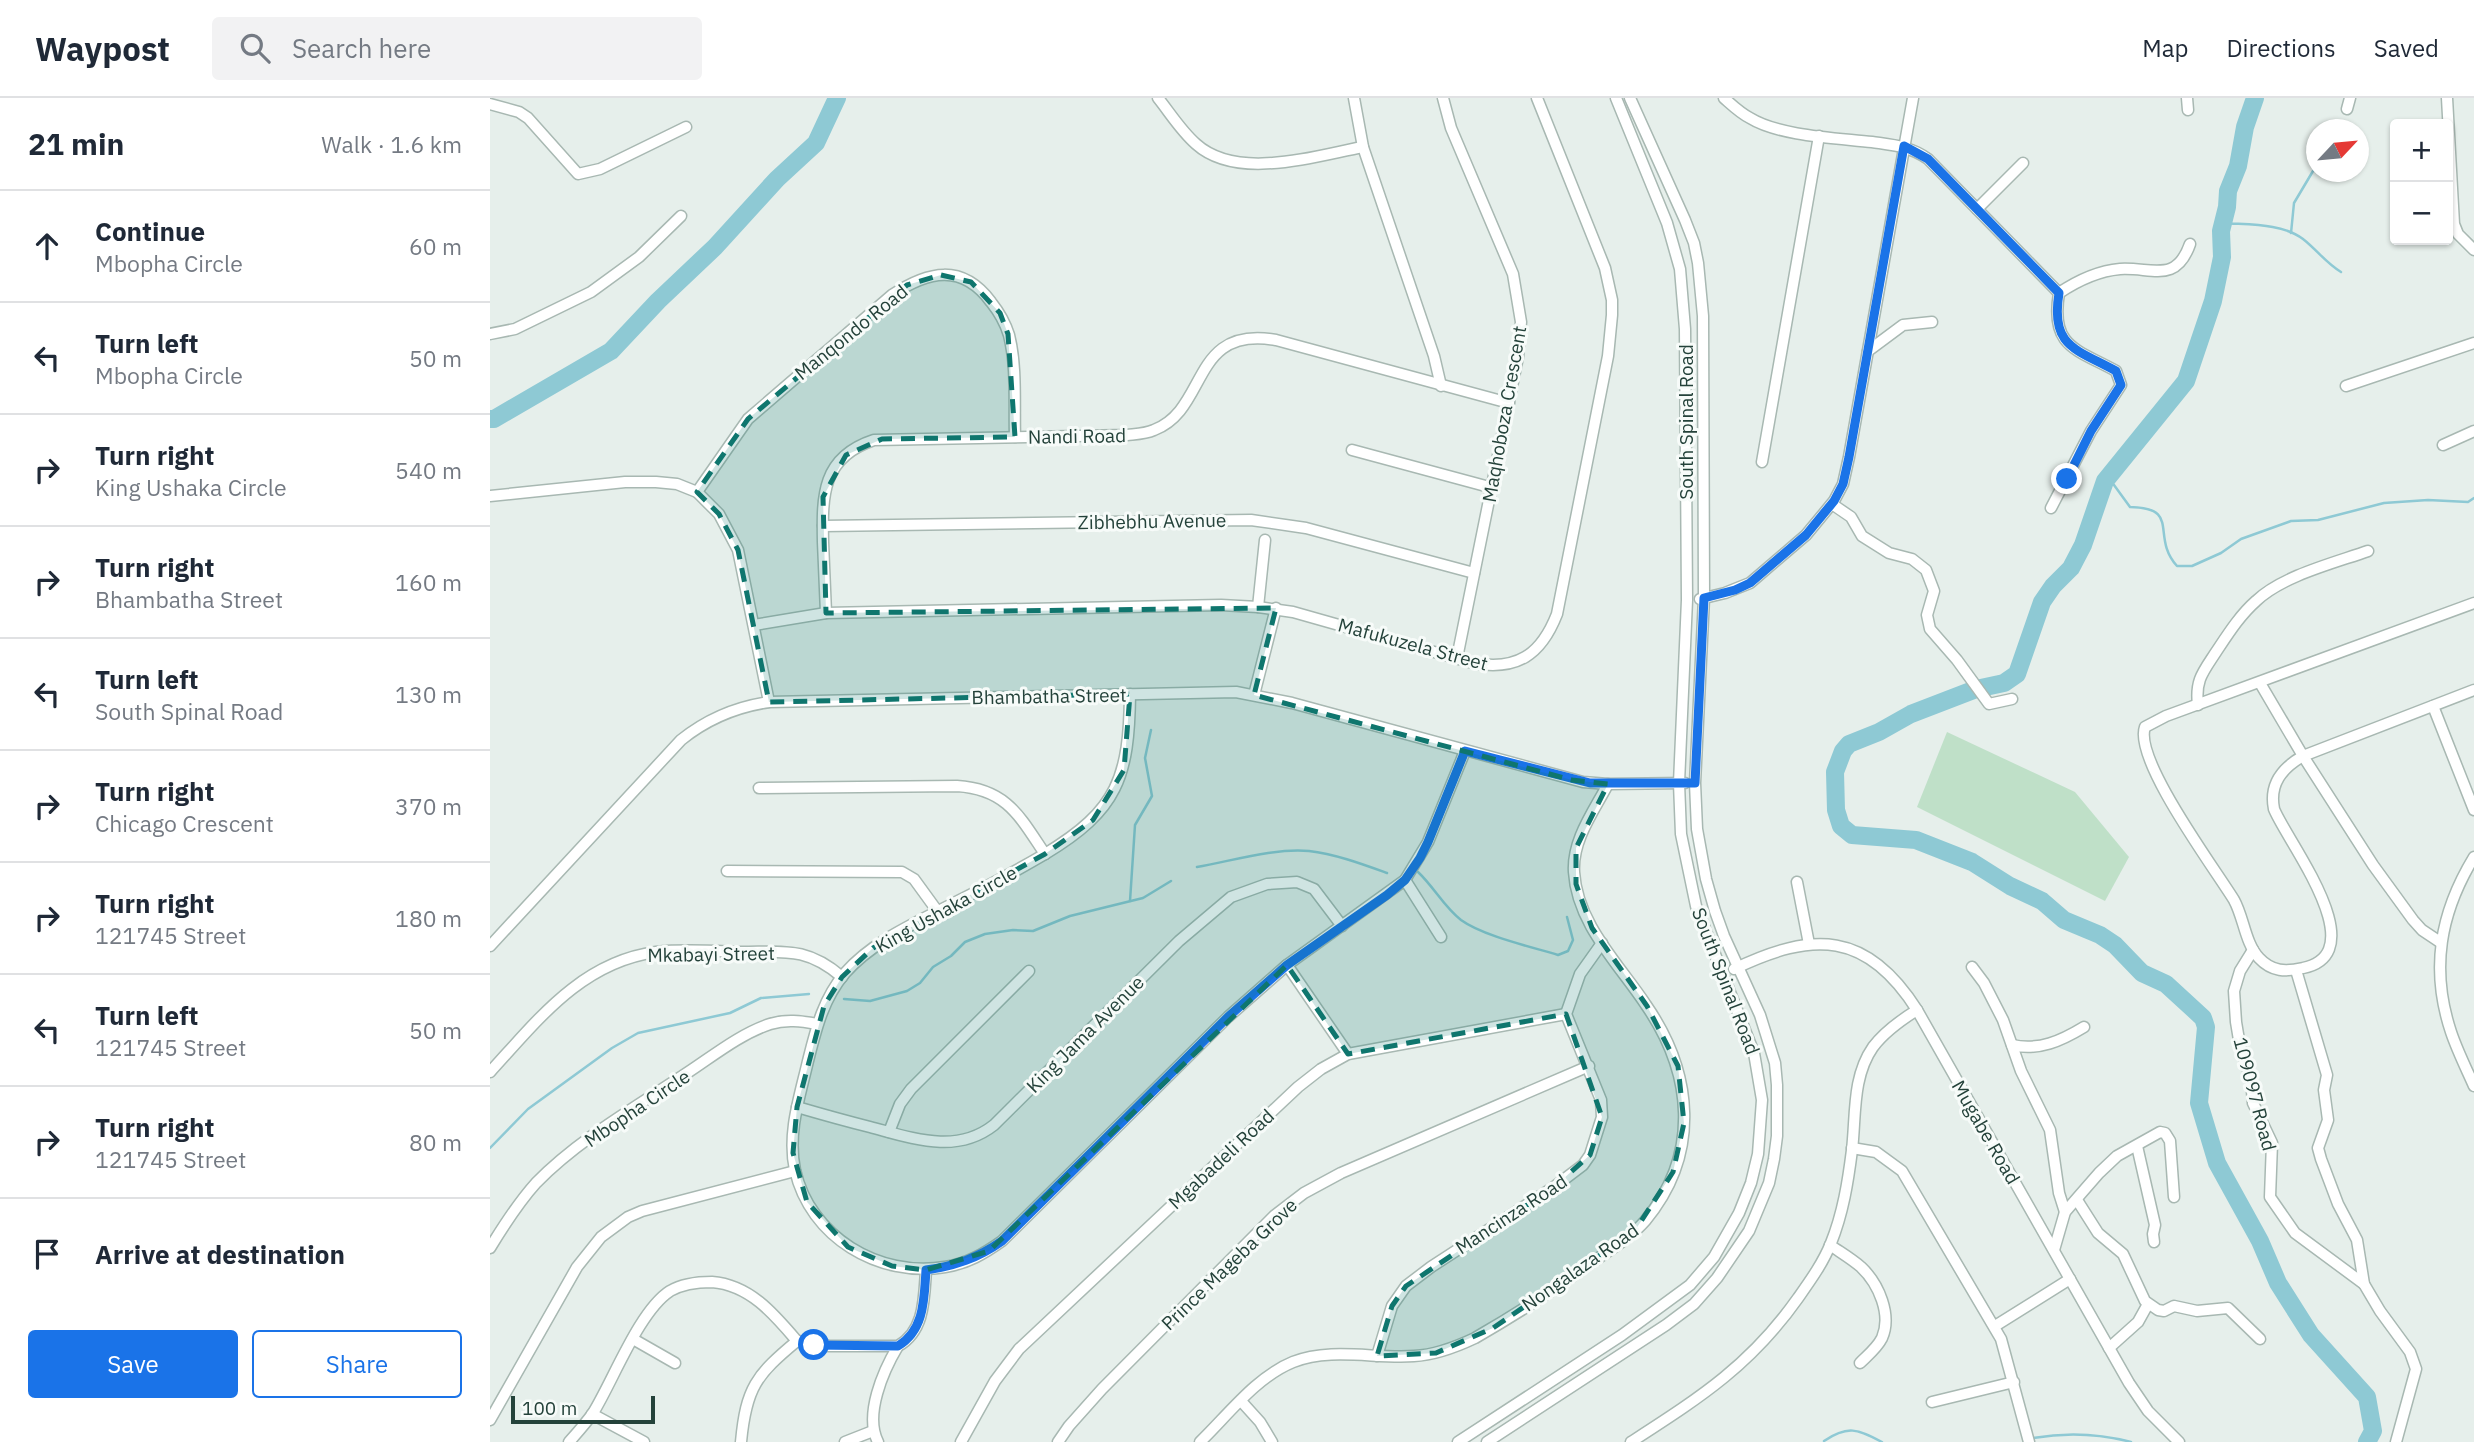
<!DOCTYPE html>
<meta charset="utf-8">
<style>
:root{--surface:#fff;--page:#f2f2f3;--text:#1f2937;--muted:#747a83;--line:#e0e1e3;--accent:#1a73e8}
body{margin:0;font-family:"IBM Plex Sans",sans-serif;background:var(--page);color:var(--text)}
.controls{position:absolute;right:21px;top:21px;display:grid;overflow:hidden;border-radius:7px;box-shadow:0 2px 5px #0004}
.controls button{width:63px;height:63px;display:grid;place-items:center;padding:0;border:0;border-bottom:2px solid var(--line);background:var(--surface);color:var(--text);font:35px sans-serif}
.compass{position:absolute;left:1816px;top:21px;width:63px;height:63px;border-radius:50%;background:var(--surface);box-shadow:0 2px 5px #0004;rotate:64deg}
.scale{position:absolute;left:21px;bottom:18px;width:144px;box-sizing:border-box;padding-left:7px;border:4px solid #24423a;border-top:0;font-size:19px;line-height:24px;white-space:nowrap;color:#24423a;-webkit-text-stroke:5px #f7fbf9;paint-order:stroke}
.stop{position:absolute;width:21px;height:21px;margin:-16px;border:5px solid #1a73e8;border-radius:50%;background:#fff}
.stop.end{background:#1a73e8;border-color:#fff;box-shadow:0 2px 7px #0008}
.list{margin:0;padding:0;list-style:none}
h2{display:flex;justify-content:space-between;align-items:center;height:91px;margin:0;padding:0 28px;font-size:30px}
h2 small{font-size:23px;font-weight:400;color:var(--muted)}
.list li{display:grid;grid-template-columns:46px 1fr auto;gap:21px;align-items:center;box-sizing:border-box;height:112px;padding:0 28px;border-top:2px solid var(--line)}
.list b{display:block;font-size:26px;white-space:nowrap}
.list p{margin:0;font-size:23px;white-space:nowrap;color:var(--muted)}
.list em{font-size:23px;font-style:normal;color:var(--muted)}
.actions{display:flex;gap:14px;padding:21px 28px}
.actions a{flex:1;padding:16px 0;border:2px solid var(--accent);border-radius:7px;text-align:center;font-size:24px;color:var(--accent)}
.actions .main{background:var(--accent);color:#fff}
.icon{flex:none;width:38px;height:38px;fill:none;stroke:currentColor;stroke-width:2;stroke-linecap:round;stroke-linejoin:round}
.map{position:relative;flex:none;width:1984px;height:1344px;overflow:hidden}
header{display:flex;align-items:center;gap:42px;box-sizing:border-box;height:98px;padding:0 35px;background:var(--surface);border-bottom:2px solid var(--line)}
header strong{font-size:33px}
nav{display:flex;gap:38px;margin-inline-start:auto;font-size:24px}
.search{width:490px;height:63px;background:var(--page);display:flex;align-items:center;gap:18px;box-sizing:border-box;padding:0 24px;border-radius:7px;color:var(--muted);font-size:26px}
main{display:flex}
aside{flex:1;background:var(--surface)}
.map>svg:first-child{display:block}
</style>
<header>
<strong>Waypost</strong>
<div class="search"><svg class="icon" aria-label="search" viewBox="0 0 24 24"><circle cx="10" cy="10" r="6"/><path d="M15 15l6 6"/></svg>Search here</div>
<nav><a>Map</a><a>Directions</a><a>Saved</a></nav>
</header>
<main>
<aside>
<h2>21 min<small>Walk · 1.6 km</small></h2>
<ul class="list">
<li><svg class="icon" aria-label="ahead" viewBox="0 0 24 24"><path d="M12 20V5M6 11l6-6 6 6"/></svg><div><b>Continue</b><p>Mbopha Circle</p></div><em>60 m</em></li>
<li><svg class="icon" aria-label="left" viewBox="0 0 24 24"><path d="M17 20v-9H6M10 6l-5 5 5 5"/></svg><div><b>Turn left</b><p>Mbopha Circle</p></div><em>50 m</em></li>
<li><svg class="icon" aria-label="right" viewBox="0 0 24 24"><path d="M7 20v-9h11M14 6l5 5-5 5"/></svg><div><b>Turn right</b><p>King Ushaka Circle</p></div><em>540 m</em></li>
<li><svg class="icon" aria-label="right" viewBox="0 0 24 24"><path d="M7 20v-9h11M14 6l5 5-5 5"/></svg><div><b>Turn right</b><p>Bhambatha Street</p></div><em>160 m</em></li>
<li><svg class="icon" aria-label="left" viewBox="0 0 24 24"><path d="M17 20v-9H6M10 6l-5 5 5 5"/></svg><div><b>Turn left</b><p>South Spinal Road</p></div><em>130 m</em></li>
<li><svg class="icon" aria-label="right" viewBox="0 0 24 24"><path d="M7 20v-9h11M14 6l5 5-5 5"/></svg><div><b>Turn right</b><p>Chicago Crescent</p></div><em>370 m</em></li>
<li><svg class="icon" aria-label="right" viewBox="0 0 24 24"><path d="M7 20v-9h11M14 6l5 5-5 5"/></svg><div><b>Turn right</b><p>121745 Street</p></div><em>180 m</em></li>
<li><svg class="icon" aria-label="left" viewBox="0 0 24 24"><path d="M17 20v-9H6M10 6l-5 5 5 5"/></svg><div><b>Turn left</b><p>121745 Street</p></div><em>50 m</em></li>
<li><svg class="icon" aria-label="right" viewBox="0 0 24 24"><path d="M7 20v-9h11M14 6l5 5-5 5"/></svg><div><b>Turn right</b><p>121745 Street</p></div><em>80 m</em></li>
<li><svg class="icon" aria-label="arrive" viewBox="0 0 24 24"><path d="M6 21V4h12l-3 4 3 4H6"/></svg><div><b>Arrive at destination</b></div></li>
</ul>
<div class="actions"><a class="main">Save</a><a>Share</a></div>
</aside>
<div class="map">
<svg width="1984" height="1344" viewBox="0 0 1984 1344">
<rect width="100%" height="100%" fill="#e6efeb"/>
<!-- green -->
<polygon fill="#bfe0c8" points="1457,634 1585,694 1639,759 1615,803 1427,709"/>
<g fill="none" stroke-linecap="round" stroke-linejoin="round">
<!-- stream -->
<g stroke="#8ec9d4" stroke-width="2.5">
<path d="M 1733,125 C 1758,127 1792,125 1813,141 C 1827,152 1836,165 1851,174"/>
<polyline points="1801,135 1804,105 1826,68"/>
<path d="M 1615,383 L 1624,387 L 1640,409 C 1692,410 1660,438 1687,468 L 1702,468 L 1731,455 L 1751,441 L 1801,423 L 1828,422 L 1894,405 L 1938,402 L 1978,404 L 1984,400"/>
<path d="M 707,769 C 742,763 782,750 819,753 C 845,756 872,766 897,775"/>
<path d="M 928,774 C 944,789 954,809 971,822 C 993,838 1042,849 1068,857 L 1078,853 L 1083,842 L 1077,819"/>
<polyline points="640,803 645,727 662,698 655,660 661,632"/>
<polyline points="354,901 380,903 417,893 430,885 443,869 461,858 475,844 495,836 523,832 543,833 580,818 653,800 681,783"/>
<polyline points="0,1050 38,1011 122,950 148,935 240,915 271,900 319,896"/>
<path d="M 1543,1340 C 1577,1334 1607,1335 1641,1344"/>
<path d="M 1334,1343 C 1358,1327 1367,1331 1392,1344"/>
</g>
<!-- river -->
<g stroke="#8ec9d4" stroke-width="18">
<polyline points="1765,0 1755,29 1748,68 1738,93 1737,109 1731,133 1732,159 1723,203 1696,283 1615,383 1593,447 1581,470 1563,488 1552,504 1527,576 1514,585 1486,591 1421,616 1389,634 1359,646 1353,653 1345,674 1346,712 1351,728 1362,737 1426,742 1482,764 1520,788 1552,803 1574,822 1610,837 1625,847 1652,875 1676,886 1713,920 1716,929 1709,1005 1727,1065 1770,1143 1788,1185 1821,1237 1877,1299 1883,1333 1877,1344"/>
<polyline points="0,321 4,321 121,253 168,203 225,149 287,81 326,45 347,0"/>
</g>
<!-- minor casing -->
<g stroke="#a8b8b2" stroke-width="13">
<g id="minor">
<path d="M 668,0 C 680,15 691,33 706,46 C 747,83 824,58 873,49"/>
<polyline points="864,0 873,49 944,258 951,288"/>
<polyline points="953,0 961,30 1023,176 1031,224 1028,259 967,560"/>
<path d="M 1234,0 C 1242,7 1250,15 1260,20 C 1289,38 1347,40 1382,44 C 1402,47 1420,48 1438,61 L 1569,195 C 1560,249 1586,251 1626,273 L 1631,287 L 1601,333 L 1561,410"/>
<polyline points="1697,0 1698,12"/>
<polyline points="1957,0 1964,126 1968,136 1984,152"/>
<polyline points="0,6 29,14 38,20 88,76 110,71 196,29"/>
<polyline points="1857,11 1860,0"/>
<polyline points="1487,111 1533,65"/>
<path d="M 1569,195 C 1587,183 1607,173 1630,171 C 1662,169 1686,186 1700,146"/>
<polyline points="0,236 25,231 101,194 149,159 191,118"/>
<polyline points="1378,253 1413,227 1442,224"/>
<polyline points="1856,288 1984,245"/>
<polyline points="1953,347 1984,333"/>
<polyline points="862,352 1003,390"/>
<polyline points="1272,364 1329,38"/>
<path d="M 207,394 L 258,321 L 402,197 C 438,173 472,165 501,204 C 509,214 515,224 519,237 C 527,269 524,305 525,339"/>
<polyline points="0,398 135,384 166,384 187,386 207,394 229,416 248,452 279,604"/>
<polyline points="1342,406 1361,419 1372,438 1399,455 1422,461 1436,472 1444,493 1437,517 1440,531 1467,562 1499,606 1522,601"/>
<polyline points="333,428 761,422 816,430 984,475"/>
<polyline points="1210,501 1235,495 1260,485 1316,437 1344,403 1353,386 1359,359 1423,0"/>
<path d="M 1984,505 L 1676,618 L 1655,629 C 1643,661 1725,771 1744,802 C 1754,820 1755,845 1769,860 C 1782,874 1796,874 1813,870 C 1886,855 1796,742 1784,711 C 1779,686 1792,670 1813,658 L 1984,592"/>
<polyline points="768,509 775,442"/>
<path d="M 336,515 C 335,491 334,467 333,444 C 332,397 332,359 384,342 L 637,337 C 646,336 655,336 664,332 C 719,311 700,227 786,242 L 1019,305"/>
<path d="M 264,527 L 336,515 L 731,507 L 768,509 L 803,514 L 983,565 C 1027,573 1051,557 1067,516 L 1118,258 L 1122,217 L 1122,202 L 1115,170 L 1047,0"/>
<polyline points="1770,585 1813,658 1883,767 1923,822 1932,832 1950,844"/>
<path d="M 640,596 C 639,679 628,712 555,756 C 526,773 496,789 466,804 C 428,824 384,842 355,875 C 333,901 326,931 318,963 C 310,998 297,1035 305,1072 C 320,1139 389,1180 455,1169 C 477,1166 495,1155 512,1143 L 738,919 L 797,867 L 915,782 L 938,744 L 975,653"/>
<polyline points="764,597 786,510"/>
<path d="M 1708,607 C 1705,582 1713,574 1726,554 C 1738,536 1750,517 1766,503 C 1792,478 1844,465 1878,453"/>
<polyline points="1943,608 1984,712"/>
<path d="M 269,690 L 467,688 C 517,691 530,719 555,756"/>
<path d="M 1984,759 C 1950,815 1940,871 1961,934 C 1967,952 1976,970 1984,988"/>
<polyline points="237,773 412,774 424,781 448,814"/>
<polyline points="915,782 951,839"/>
<polyline points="1307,784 1319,846"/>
<path d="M 0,848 L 191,642 C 217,621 245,609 279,604 L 746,594 L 802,605 L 1093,684 L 1118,686 L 1195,685"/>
<polyline points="1763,852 1750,873 1744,893 1746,924 1750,948 1761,981 1763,1005 1782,1045 1780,1099 1805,1135 1874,1186"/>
<polyline points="797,867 858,956"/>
<polyline points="1482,869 1494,885 1513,922 1531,973 1560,1032 1569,1095 1575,1114"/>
<path d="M 1244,871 C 1323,833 1377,833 1427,912 L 1639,1285 L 1658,1313 L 1689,1344"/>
<polyline points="1806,872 1837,977 1834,992 1838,1022 1828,1050 1831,1061 1848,1106 1867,1142 1874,1186 1890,1213 1920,1254 1926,1271 1906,1344"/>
<path d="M 1522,947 C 1549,953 1571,943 1594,929"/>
<path d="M 0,974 C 47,923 91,864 166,854 C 194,851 223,853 252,854 C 295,854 317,849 352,879"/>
<path d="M 307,1009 C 331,1016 356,1023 380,1029 C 422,1040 466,1057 504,1027 L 689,843 L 741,799 L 777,786 L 807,784 L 824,791 L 852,828"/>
<polyline points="399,1034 410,1006 421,991 539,873"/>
<polyline points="1647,1048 1665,1127 1663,1136 1664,1144"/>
<polyline points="1362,1050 1386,1054 1412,1073 1511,1241 1539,1344"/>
<polyline points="1587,1102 1608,1135 1633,1156 1655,1203 1668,1212 1674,1213 1684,1208 1707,1213 1738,1210 1770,1241"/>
<path d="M 1340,1147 C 1350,1154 1362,1161 1371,1169 C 1389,1186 1402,1217 1392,1240 C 1387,1250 1378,1257 1370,1265"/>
<path d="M 0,1150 C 14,1127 28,1105 46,1085 C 89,1041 146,1009 197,975 C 223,958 250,936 280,926 C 296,921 311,923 327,926"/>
<polyline points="1564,1152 1575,1114 1609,1075 1627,1058 1670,1034 1675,1035 1680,1043 1684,1099"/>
<polyline points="1505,1228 1580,1181"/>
<polyline points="143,1241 185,1265"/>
<polyline points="1619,1250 1648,1224 1658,1206"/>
<polyline points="887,1258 902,1208 916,1188 941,1169 1064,1089 1093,1067 1100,1057 1112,1019 1111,1002 1076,916 1090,876 1112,845"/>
<polyline points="751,1303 770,1324 782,1344"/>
<polyline points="1442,1304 1524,1284"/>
<polyline points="102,1316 154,1344"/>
<polyline points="0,1322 87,1169 111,1139 138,1119 152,1113 305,1073"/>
<path d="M 79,1344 C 87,1335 96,1325 103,1315 C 123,1283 149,1213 180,1193 C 192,1186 208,1184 222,1184 C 260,1187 284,1216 307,1243"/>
<path d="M 251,1344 C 256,1290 266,1277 307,1243 L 339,1248 L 408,1248 C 435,1233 434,1200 436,1172"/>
<polyline points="355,1344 383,1333"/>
<path d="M 388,1344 C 374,1317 393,1273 408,1248"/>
<polyline points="471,1344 505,1283 529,1251 808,989 831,971 858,956 1076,916"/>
<polyline points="568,1344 579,1328 612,1291 784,1118 814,1095 851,1075 1099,968"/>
<path d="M 710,1344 C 738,1317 766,1279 803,1264 C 841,1249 885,1261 924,1258 C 946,1257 966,1249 985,1240 C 1025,1217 1064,1192 1101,1165 C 1120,1152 1140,1140 1155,1123 C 1211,1056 1203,975 1156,907 C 1129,866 1087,826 1084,774 C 1082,742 1104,713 1118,686"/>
<polyline points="968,1344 1132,1237 1200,1187 1224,1159 1249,1115 1261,1085 1268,1056 1272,1002 1264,955 1206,808 1191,736 1189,685 1197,502 1195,231 1190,171 1177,125 1126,0"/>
<polyline points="997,1344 1176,1227 1204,1206 1227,1180 1259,1133 1279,1085 1284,1061 1287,1038 1287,987 1285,965 1270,917 1234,838 1225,813 1216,781 1207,731 1205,685 1214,500 1213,218 1208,165 1204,145 1195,122 1140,0"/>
<path d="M 1141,1344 C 1209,1300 1260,1268 1308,1200 C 1320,1183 1333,1165 1341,1145 C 1353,1115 1358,1084 1362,1052 C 1366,1018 1362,979 1383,949 C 1395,933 1411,922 1427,912"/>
</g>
</g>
<!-- minor -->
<use href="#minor" stroke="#fff" stroke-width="10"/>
</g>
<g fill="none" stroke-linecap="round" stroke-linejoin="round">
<!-- route -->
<path stroke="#1a73e8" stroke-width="9" d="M 324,1247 L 408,1248 C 435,1232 434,1200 436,1172 C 465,1168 488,1160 512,1143 L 738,919 L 797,867 L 897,797 L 915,782 L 930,760 L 938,744 L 975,653 L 1100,685 L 1205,685 L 1214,500 L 1245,492 L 1260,485 L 1316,437 L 1344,403 L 1353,386 L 1359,359 L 1414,48 L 1438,61 L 1569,195 C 1560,249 1586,251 1626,273 L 1631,287 L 1601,333 L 1577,381"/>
</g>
<!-- marked area -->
<path fill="#0f766e" fill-opacity="0.2" stroke="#0f766e" stroke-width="5" stroke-dasharray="14 9" stroke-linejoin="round" d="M 451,177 L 481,184 L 510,215 L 518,236 L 525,339 L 392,341 L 356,357 L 333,399 L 336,515 L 786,510 L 764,597 L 1082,682 L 1118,686 L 1086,750 L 1086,786 L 1102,830 L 1157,908 L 1188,968 L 1194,1025 L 1183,1074 L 1144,1134 L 1003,1230 L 946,1255 L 887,1258 L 902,1208 L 916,1188 L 1064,1089 L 1100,1057 L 1112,1019 L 1076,916 L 858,956 L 797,867 L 499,1153 L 436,1172 L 402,1168 L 358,1149 L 317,1104 L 303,1055 L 307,1009 L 334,908 L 352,879 L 383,850 L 555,756 L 603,722 L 634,672 L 640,596 L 279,604 L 248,452 L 229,416 L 207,394 L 258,321 L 417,187 Z"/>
<g text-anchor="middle" stroke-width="6" stroke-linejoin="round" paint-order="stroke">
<!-- street labels -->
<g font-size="19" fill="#24423a" stroke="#f7fbf9">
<text transform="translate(361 234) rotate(-39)" y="7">Manqondo Road</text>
<text transform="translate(1014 316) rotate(-80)" y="7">Maqhoboza Crescent</text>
<text transform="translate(1196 324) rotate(-90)" y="7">South Spinal Road</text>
<text transform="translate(587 338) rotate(-1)" y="7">Nandi Road</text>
<text transform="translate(662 423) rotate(-1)" y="7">Zibhebhu Avenue</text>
<text transform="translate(923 546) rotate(15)" y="7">Mafukuzela Street</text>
<text transform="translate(559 598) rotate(-1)" y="7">Bhambatha Street</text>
<text transform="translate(456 811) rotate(-29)" y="7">King Ushaka Circle</text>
<text transform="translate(221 856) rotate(-1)" y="7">Mkabayi Street</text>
<text transform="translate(1236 883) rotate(69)" y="7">South Spinal Road</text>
<text transform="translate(595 936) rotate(-45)" y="7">King Jama Avenue</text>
<text transform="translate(1765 996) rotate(75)" y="7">109097 Road</text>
<text transform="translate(147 1010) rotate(-34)" y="7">Mbopha Circle</text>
<text transform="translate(1496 1034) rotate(60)" y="7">Mugabe Road</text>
<text transform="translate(731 1061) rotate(-43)" y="7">Mgabadeli Road</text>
<text transform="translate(1021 1116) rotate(-33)" y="7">Mancinza Road</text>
<text transform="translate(739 1166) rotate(-44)" y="7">Prince Mageba Grove</text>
<text transform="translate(1090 1169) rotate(-35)" y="7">Nongalaza Road</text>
</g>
</g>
</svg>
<div class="controls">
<button>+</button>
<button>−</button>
</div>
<svg class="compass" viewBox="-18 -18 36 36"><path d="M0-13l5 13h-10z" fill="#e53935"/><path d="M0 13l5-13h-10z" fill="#747a83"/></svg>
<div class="scale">100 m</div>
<div class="stop" style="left:324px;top:1247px"></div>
<div class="stop end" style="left:1577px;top:381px"></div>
</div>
</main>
